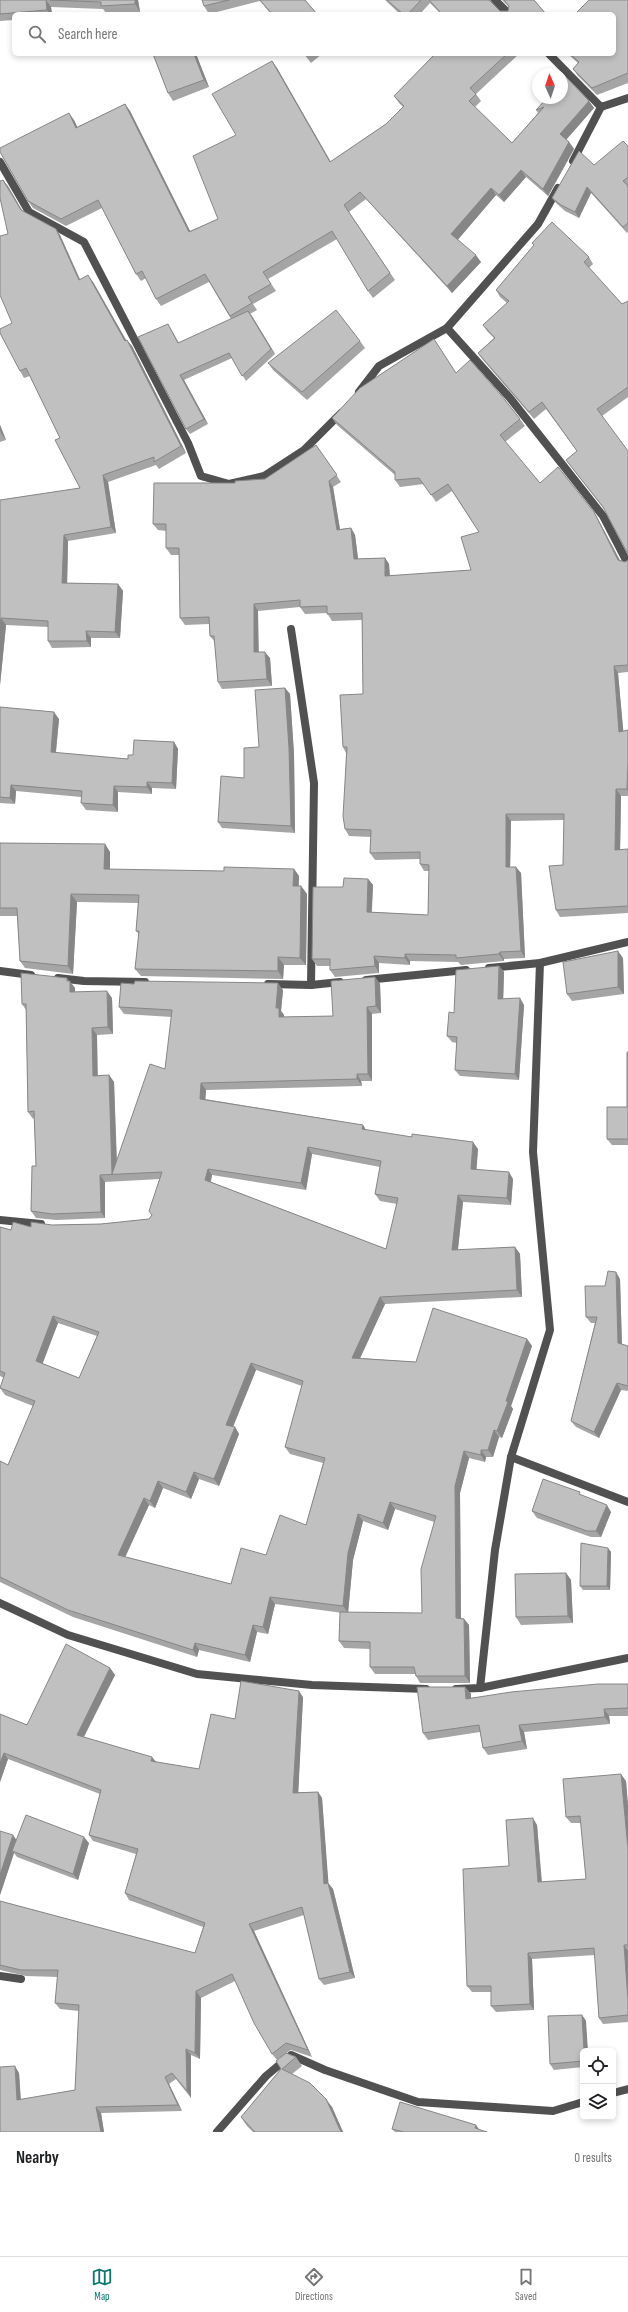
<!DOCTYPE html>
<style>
:root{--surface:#fff;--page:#f6f6f6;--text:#202124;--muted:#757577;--line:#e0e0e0;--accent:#0f766e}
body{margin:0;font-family:"Sofia Sans Condensed",sans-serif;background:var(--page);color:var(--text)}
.controls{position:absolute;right:12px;bottom:12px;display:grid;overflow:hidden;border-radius:6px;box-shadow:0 2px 6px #0003}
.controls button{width:36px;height:36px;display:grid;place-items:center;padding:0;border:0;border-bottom:1px solid var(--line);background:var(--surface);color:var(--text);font:20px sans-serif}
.compass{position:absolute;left:532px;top:68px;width:36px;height:36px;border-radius:50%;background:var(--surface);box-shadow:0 2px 6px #0003;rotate:357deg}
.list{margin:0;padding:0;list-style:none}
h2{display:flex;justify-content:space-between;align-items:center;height:52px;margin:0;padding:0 16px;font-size:17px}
h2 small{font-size:13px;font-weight:400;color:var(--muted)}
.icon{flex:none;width:22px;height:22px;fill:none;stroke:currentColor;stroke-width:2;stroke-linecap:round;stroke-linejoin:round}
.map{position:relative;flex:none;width:628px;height:2132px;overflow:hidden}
.search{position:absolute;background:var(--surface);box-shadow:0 2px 6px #0003;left:12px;right:12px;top:12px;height:44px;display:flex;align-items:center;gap:10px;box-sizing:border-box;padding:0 14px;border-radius:6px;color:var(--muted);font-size:15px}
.sheet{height:124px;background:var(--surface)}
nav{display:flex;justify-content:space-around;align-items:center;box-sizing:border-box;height:56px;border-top:1px solid var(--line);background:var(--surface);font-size:11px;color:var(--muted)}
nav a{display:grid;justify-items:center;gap:2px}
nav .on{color:var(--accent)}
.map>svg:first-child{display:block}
</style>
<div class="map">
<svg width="628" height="2132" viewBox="0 0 628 2132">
<rect width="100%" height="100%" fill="#fff"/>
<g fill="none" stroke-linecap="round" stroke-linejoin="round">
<!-- minor -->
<g stroke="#515151" stroke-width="8">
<polyline points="495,0 509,14"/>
<polyline points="549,54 601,107"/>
<polyline points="573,161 601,107 628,98"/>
<polyline points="0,162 29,212 84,242 188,443 201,476 229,484 264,476 304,450 341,413"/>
<polyline points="447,328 538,224 558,188"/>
<polyline points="359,392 379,366 447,328 510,398 603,516 628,564"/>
<polyline points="291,629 314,783 311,985"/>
<polyline points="489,968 540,963 628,942"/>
<polyline points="0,971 31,975"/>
<polyline points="58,978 84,981 145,982"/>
<polyline points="366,980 466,970"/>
<polyline points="268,984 311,985 340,982"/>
<polyline points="0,1220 41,1224"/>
<polyline points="511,1457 628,1502"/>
<polyline points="0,1603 68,1635 197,1674 312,1685 426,1689"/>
<polyline points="480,1688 495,1550 511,1457 550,1330 533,1152 540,963"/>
<polyline points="456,1689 480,1688 628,1658"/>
<polyline points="0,1976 21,1979"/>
<polyline points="613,2093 628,2089"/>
<polyline points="217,2132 266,2076 291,2055 325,2070 418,2102 553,2111 583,2102"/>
</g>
</g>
<!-- wall -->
<g fill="#a5a5a5" fill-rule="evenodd">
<polygon points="0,0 138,0 140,12 106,13 103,9 51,7 52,14 14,14 14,20 0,21"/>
<polygon points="202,0 305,0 317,14 271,14 260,1 209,14 204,6"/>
<polygon points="385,0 491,0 491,1 500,11 508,11 509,7 502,0 534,0 546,14 441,14 430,3 420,14 400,14"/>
<polygon points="628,0 628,83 597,95 578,76 573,69 578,63 568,54 614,54"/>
<polygon points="153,54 196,54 209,87 173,101 168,93"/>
<polygon points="304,54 322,54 311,63"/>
<polygon points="435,54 519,54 476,94 481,101 475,107 512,143 538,113 536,110 547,98 589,101 594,108 566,140 569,142 574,149 548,196 526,177 504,202 496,195 457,240 481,262 452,293 366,199 349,212 395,280 373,298 368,291 337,239 268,279 276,291 253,304 257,310 250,314 275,354 246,381 232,358 184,380 208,424 190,434 186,429 171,329 179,343 231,319 209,282 161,306 156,299 146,278 141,281 136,274 102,208 66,226 33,208 28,201 74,120 77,127 125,104 130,111 190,231 218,219 236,135 272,61 277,68 330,162 386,124 403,107 399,103 394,96"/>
<polygon points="628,146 628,232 627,233 591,193 579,218 565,211 556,203 552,198 594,165"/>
<polygon points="3,180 22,211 56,229 60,235 80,279 93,282 126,340 132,346 186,453 159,469 156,465 108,482 116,533 68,541 67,583 118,584 123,591 120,638 91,638 91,647 52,648 48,641 48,627 6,625 0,685 0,500 80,488 60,438 30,376 24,378 20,371 12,323 8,234"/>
<polygon points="532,243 589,257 593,264 589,268 622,304 628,301 628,397 602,416 604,509 566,460 577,451 546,409 534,419 483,360 478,353 494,338 487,331 483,325 507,303 500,297 496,290 534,246"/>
<polygon points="360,341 365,348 307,400 273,370 268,363"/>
<polygon points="456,373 520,419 525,426 505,442 540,483 594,512 598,519 620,560 625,562 628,560 628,672 618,673 623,731 628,730 628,796 621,796 620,849 628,849 628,913 560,917 556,910 563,865 564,820 511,821 510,867 521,873 525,958 504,959 504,961 461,965 458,962 410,961 410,965 379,963 379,973 335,977 330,970 330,966 317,966 312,959 343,887 368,879 373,885 372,912 428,915 429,871 424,871 420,864 420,859 375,860 370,853 371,837 349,836 345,829 346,753 343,747 363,694 362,620 332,621 327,613 305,614 300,607 258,611 258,652 270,658 272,686 222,689 218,682 215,642 210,636 209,624 185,625 180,618 179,555 171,555 166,548 166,531 158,530 153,524 235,483 265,479 316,445 341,482 333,487 340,529 351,528 355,535 358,559 385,558 389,564 390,576 471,570 479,532 452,491 436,502 424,484 400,487 395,480 395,475 337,425 332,418"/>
<polygon points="0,425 6,440 0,442"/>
<polygon points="285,688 290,694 294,754 295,833 222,828 218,822 244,778 259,747"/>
<polygon points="0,707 59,719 56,753 128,759 133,755 174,742 178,749 176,789 152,788 152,794 118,792 118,812 86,810 81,803 81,797 16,791 15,804 0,803"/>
<polygon points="0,843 105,844 110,852 110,870 224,871 294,869 299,876 299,886 301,886 307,894 306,965 284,965 283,979 141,976 135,969 139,934 136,931 138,903 77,902 73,974 25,968 20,961 17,916 0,916"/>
<polygon points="623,958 624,994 572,1001 567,994"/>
<polygon points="499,966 504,972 503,999 524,1005 519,1080 460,1076 455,1070 457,1043 452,1042 447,1036 454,1013"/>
<path d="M 375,977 L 380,984 L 381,1013 L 372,1014 L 372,1081 L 361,1081 L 362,1086 L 206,1090 L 205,1099 L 363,1125 L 366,1130 L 478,1149 L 476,1170 L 513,1179 L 511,1205 L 463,1202 L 458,1250 L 515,1247 L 520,1254 L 522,1297 L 385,1304 L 360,1358 L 416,1362 L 527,1339 L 532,1346 L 511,1406 L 513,1409 L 502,1438 L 499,1437 L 493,1457 L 486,1457 L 485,1462 L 469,1458 L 460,1493 L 461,1618 L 464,1619 L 469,1625 L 470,1683 L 420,1683 L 416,1676 L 415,1674 L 375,1674 L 370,1667 L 370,1649 L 344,1648 L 339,1641 L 343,1613 L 275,1604 L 268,1634 L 257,1632 L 250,1662 L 199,1650 L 197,1657 L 73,1617 L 0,1582 L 0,1461 L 8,1465 L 33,1406 L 5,1395 L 0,1388 L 4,1378 L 0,1376 L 0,1227 L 11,1230 L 52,1225 L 101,1224 L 149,1219 L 152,1215 L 160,1179 L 105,1182 L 105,1218 L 57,1220 L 36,1218 L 31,1211 L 36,1166 L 34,1118 L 33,1119 L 28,1112 L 26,1010 L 22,1004 L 69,981 L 75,988 L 75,992 L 112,998 L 113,1034 L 97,1035 L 97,1076 L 109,1075 L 114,1082 L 117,1161 L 165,1069 L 172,1017 L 124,1014 L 119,1007 L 283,990 L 281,1011 L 284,1015 L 284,1017 L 333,1016 ZM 312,1154 L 380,1167 L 375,1194 L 380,1201 L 397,1204 L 386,1249 L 211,1182 L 212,1175 L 306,1190 ZM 58,1323 L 97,1336 L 79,1378 L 42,1363 ZM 256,1370 L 302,1386 L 285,1447 L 290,1454 L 323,1463 L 306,1525 L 266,1555 L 231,1584 L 125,1557 L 149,1505 L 155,1508 L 163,1488 L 191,1499 L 199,1479 L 219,1486 L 239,1434 L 235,1427 L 233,1426 ZM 395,1509 L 434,1522 L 422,1613 L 348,1613 L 353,1560 L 363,1521 L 388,1530 Z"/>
<polygon points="628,1052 628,1145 612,1145 607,1139 627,1107"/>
<polygon points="620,1279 622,1344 628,1346 628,1391 621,1390 599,1438 576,1427 571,1421 595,1323 591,1323 586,1317 605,1286"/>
<polygon points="532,1511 611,1512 601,1537 591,1537 537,1518"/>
<polygon points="608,1548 611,1552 610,1590 583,1590 580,1586"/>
<polygon points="566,1573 571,1580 573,1623 521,1625 516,1617"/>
<polygon points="110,1668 115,1675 84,1737 156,1762 199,1769 235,1719 303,1697 298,1792 318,1792 322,1798 328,1883 333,1889 355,1978 324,1985 319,1979 304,1915 254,1931 312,2057 291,2050 286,2053 296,2057 302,2066 292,2074 332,2107 343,2132 253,2132 247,2126 241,2117 281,2069 281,2057 277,2060 272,2054 235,1981 201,1998 200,2059 191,2055 191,2098 176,2079 169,2084 182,2111 101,2113 104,2132 0,2132 19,2073 21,2100 75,2090 79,2011 60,2009 55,2003 58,1977 26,1976 0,1970 0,1901 195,1953 203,1927 129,1900 125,1893 136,1854 93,1841 89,1835 100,1794 8,1759 0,1782 0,1714 27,1725"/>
<polygon points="628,1684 628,1716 609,1716 610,1724 524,1732 527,1749 488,1755 483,1748 480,1732 428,1740 423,1733 465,1687 471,1694 471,1698"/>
<polygon points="626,1781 628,1806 628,2022 603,2024 599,2018 595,1955 532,1959 534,2010 496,2012 491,2006 491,1992 472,1992 467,1986 509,1866 537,1825 542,1882 586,1879 581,1823 571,1823 566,1817"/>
<polygon points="0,1831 16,1840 89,1843 78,1880 17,1857 14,1853 0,1895"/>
<polygon points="582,2015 586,2021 583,2051 583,2067 554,2070 550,2064"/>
<polygon points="392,2129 480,2130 487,2132 395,2132"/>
</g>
<!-- shaded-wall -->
<g fill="#868686">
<polygon points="46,0 51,7 52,14 50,14 47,10"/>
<polygon points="135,0 138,0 140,12 135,4"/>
<polygon points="194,54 196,54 209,87 204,80"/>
<polygon points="272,61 277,68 335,169 330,162"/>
<polygon points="589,101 594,108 565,141 560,134"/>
<polygon points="125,104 130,111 194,239 189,232"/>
<polygon points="69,113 74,120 81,135 76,128"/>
<polygon points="569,142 574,149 548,196 543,189"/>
<polygon points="521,170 526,177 504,202 499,195"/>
<polygon points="3,180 8,186 26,217 21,210"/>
<polygon points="587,187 591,193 579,218 575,212"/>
<polygon points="491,188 496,195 456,242 451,234"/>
<polygon points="56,229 60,235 83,287 79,280"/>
<polygon points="476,255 481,262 452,293 447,286"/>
<polygon points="88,275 93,282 130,347 125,341"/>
<polygon points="248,311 252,316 275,354 271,349"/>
<polygon points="127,340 132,346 186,453 181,446"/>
<polygon points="180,375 184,380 208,424 204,419"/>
<polygon points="0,425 6,440 1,433 0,430"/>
<polygon points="103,475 108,482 116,533 111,527"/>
<polygon points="329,481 333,487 341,536 337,530"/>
<polygon points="594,512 598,519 623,567 618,560"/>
<polygon points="351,528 355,535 359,566 354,559"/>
<polygon points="64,535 68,541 67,589 62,583"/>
<polygon points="385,558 389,564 390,583 385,576"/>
<polygon points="118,584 123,591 120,638 115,632"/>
<polygon points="254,604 258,611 259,659 254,652"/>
<polygon points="1,618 6,625 0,685 0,629"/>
<polygon points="86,631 91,638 91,647 87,641"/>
<polygon points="265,652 270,658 272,686 267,679"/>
<polygon points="614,666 618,673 624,738 619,732"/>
<polygon points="285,688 290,694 294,754 295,833 291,826"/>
<polygon points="54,712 59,719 55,759 51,752"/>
<polygon points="174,742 178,749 176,789 172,783"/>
<polygon points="628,762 628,791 627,789"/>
<polygon points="147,782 152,788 152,794 147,787"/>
<polygon points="11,785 16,791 15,804 10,798"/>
<polygon points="114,786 118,792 118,812 113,805"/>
<polygon points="616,789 621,796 620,856 615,850"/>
<polygon points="506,814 511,821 510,874 506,867"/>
<polygon points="105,844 110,852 110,877 104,869"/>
<polygon points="516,867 521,873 525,958 521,951"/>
<polygon points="294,869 299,876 298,894 293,886"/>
<polygon points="368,879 373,885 371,919 367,912"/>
<polygon points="301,886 307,894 306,965 300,958"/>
<polygon points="71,894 77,902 73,974 68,966"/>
<polygon points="618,951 623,958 624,994 618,987"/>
<polygon points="500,952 504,959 504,961 499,954"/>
<polygon points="405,954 410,961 410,965 405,958"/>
<polygon points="374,956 379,963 379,973 375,966"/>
<polygon points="278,957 284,965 283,979 278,971"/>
<polygon points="499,966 504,972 503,1006 498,999"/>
<polygon points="375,977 380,984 381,1013 376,1006"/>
<polygon points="67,978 75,988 75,999 70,992 67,981"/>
<polygon points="278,983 283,990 281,1011 284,1015 284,1024 279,1017 276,1008"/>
<polygon points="107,991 112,998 113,1034 108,1027"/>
<polygon points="520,998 524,1005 519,1080 515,1074"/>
<polygon points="367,1007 372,1014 372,1081 368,1074"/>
<polygon points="92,1028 97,1035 98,1083 93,1076"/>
<polygon points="357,1074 361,1081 362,1086 357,1079"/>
<polygon points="109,1075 114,1082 117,1174 112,1174"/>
<polygon points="201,1083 206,1090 205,1106 200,1099"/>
<polygon points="363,1125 367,1132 362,1129"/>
<polygon points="473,1142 478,1149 476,1176 471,1169"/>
<polygon points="308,1147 312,1154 306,1190 301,1183"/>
<polygon points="208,1169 212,1175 209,1187 205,1180"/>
<polygon points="509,1172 513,1179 511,1205 507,1198"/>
<polygon points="100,1175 105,1182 105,1218 101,1212"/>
<polygon points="458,1195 463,1202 457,1257 452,1250"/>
<polygon points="515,1247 520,1254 522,1297 517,1290"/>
<polygon points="616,1272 620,1279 622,1350 618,1343"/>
<polygon points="380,1297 385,1304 357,1365 352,1358"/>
<polygon points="53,1316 58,1323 41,1368 36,1361"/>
<polygon points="527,1339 532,1346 511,1406 513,1409 502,1438 497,1431 506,1401"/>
<polygon points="251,1363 256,1370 231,1432 226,1425"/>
<polygon points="617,1383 621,1390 599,1438 594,1432"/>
<polygon points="235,1427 239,1434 219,1486 214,1479"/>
<polygon points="494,1430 499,1437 493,1457 488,1450"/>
<polygon points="481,1450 486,1457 485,1462 481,1455"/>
<polygon points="464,1451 469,1458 460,1493 461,1625 456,1618 455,1486"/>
<polygon points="194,1472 199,1479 191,1499 186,1492"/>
<polygon points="158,1481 163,1488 155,1508 150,1501"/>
<polygon points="144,1498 149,1505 123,1562 118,1555"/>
<polygon points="390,1502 395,1509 388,1530 383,1523"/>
<polygon points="607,1505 611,1512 601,1537 596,1531"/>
<polygon points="358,1514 363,1521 353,1560 348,1613 343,1606 348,1553"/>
<polygon points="608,1548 611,1552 610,1590 607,1586"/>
<polygon points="566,1573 571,1580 573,1623 568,1616"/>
<polygon points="270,1597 275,1604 268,1634 263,1627"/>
<polygon points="464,1619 469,1625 470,1683 465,1676"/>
<polygon points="253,1625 257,1632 250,1662 245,1655"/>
<polygon points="195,1643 199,1650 197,1657 193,1650"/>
<polygon points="110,1668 115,1675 81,1742 77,1735"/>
<polygon points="465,1687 471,1694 471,1706 466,1699"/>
<polygon points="299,1691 303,1697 298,1799 293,1793"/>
<polygon points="604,1709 609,1716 610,1724 605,1717"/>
<polygon points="519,1725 524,1732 527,1749 522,1741"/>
<polygon points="4,1753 8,1759 0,1782 0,1763"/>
<polygon points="152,1757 157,1763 151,1761"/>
<polygon points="621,1774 626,1781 628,1806 628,1849"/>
<polygon points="318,1792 322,1798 329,1890 324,1884"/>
<polygon points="533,1818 537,1825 542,1888 538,1882"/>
<polygon points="13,1835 18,1842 12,1851 14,1853 0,1895 0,1875"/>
<polygon points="84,1837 89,1843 78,1880 73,1874"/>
<polygon points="328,1883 333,1889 355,1978 350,1972"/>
<polygon points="249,1924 254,1931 312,2057 308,2050"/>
<polygon points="624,1945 628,1951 628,2000"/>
<polygon points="528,1953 532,1959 534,2010 530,2004"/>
<polygon points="196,1991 201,1998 200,2059 195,2053"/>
<polygon points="582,2015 586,2021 588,2051 584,2051"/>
<polygon points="186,2049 191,2055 191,2098 187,2091"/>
<polygon points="15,2066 19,2073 21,2107 17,2100"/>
<polygon points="165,2077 169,2084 182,2111 178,2105"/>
<polygon points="326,2099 332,2107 343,2132 341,2132"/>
<polygon points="96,2107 101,2113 104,2132 101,2132"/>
<polygon points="476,2125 481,2132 475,2128"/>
</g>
<!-- building -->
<g fill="#c0c0c0" stroke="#868686" fill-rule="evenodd">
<polygon points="0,0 46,0 47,10 0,14"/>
<polygon points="50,0 135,0 135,4 101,6 101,2"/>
<polygon points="202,0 229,0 204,6"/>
<polygon points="260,0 305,0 317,14 272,14"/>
<polygon points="387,0 421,0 408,14 403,14"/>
<polygon points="429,0 489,0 500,11 508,11 509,6 504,0 534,0 546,14 442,14"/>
<polygon points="589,0 628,0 628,73 592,88 573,69 579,62 570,54 614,54 614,14 575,14"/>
<polygon points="153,54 194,54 204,80 168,93"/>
<polygon points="435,54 507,54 470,88 476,94 469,101 512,143 544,107 536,110 547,98 562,98 562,81 566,77 589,101 560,134 569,142 543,189 521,170 499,195 491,188 451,234 476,255 447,286 360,192 344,205 390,273 368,291 332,231 263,272 271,284 248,297 252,303 230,316 205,274 156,299 142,271 136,274 98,200 61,219 28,201 0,152 0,148 69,113 76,128 125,104 189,232 218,219 193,156 236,135 212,94 272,61 330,162 386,124 404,106 394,96"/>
<polygon points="623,141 628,146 628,177 623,181 628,186 628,223 623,227 587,187 575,212 561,205 552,198 579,151 594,165"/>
<polygon points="3,180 21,210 56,229 79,280 88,275 125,341 127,340 181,446 154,462 154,457 103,475 111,527 64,535 62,583 118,584 115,632 86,631 87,641 48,641 48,621 1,618 0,629 0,500 80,488 55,440 60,438 26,368 20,371 0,333 0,329 12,323 0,295 0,236 8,234 0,198 0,181"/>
<polygon points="552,222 589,257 584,262 622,304 628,301 628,387 597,409 628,451 628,554 603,507 566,460 577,451 542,402 529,412 478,353 495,338 483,325 509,301 496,290 534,245 532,243"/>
<polygon points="336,310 360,341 302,392 268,363"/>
<polygon points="248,311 271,349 242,376 229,353 180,375 204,419 186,429 138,337 168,324 178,343"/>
<polygon points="434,339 456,373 470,360 501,395 520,419 500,435 540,483 558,467 594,512 618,560 625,562 628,560 628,665 614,666 619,732 628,730 628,762 627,789 616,789 615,850 628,849 628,906 556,910 549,866 563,865 564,814 506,814 506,867 516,867 521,951 500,952 499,954 456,958 456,955 405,954 405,958 374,956 375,966 330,970 330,959 312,959 313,887 343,887 344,878 368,879 367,912 428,915 429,865 420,864 420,852 370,853 371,830 345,829 343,816 347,747 343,747 340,695 363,694 362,613 327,614 327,606 300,607 300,600 254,604 254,652 265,652 267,679 218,682 214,636 210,636 209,617 180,618 179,548 166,548 166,524 153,524 154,483 235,483 235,481 265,479 316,445 337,475 329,481 337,530 351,528 354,559 385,558 385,576 471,570 461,537 479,532 448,484 431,495 419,478 395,480 395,472 332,418 360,388"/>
<polygon points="285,688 289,748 291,826 218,822 221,776 244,778 244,748 259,747 255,690"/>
<polygon points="0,707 54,712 51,752 128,759 128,755 133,755 134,740 174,742 172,783 147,782 147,787 114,786 113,805 81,803 82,791 11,785 10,798 0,797"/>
<polygon points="0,843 105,844 104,869 224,871 224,867 294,869 293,886 301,886 300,958 278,957 278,971 135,969 139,931 136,931 139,895 71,894 68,966 20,961 17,908 0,908"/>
<polygon points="618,951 618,987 567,994 563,962"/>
<polygon points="499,966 498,999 520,998 515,1074 455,1070 457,1037 447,1036 449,1012 454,1013 456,970"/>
<path d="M 21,973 L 67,978 L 67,981 L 70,981 L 70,992 L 107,991 L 108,1027 L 92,1028 L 93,1076 L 109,1075 L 112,1174 L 150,1064 L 165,1069 L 172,1010 L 119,1007 L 121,983 L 134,984 L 135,981 L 278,983 L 276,1008 L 279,1008 L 279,1017 L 333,1016 L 331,981 L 375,977 L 376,1006 L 367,1007 L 368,1074 L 357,1074 L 357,1079 L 201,1083 L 200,1099 L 363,1125 L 362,1129 L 412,1137 L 412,1134 L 473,1142 L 471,1169 L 509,1172 L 507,1198 L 458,1195 L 452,1250 L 515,1247 L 517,1290 L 380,1297 L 352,1358 L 416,1362 L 433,1308 L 527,1339 L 506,1401 L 508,1402 L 497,1431 L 494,1430 L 488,1450 L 481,1450 L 481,1455 L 464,1451 L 455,1486 L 456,1618 L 464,1619 L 465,1676 L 416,1676 L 414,1667 L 370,1667 L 370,1642 L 339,1641 L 340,1612 L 422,1613 L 421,1569 L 436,1516 L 390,1502 L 383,1523 L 358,1514 L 348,1553 L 343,1606 L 270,1597 L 263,1627 L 253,1625 L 245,1655 L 195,1643 L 193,1650 L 68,1610 L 0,1577 L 0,1461 L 8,1465 L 35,1401 L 0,1388 L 5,1373 L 0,1371 L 0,1227 L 11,1230 L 13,1222 L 31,1227 L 31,1222 L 52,1225 L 101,1224 L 149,1219 L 152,1215 L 149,1211 L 162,1172 L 100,1175 L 101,1212 L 52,1214 L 31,1211 L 32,1166 L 36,1166 L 34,1111 L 28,1112 L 26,1004 L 22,1004 ZM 308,1147 L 381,1161 L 375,1194 L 398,1198 L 386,1249 L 205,1180 L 208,1169 L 301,1183 ZM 53,1316 L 99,1332 L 79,1378 L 36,1361 ZM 251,1363 L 303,1381 L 285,1447 L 325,1458 L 306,1525 L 280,1515 L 266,1555 L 241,1548 L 231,1584 L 118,1555 L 144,1498 L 150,1501 L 158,1481 L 186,1492 L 194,1472 L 214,1479 L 235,1427 L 226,1425 Z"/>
<polygon points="627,1052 628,1052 628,1139 607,1139 607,1107 627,1107"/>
<polygon points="608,1271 616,1272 618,1343 628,1346 628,1386 617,1383 594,1432 571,1421 597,1317 586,1317 585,1286 605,1286"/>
<polygon points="543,1479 580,1492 579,1494 607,1505 596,1531 587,1531 532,1511"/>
<polygon points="581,1543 608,1548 607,1586 580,1586"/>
<polygon points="566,1573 568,1616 516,1617 515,1574"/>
<polygon points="66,1644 110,1668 77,1735 152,1757 151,1761 199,1769 211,1714 235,1719 241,1681 299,1691 293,1793 318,1792 324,1884 328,1883 350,1972 319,1979 302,1907 249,1924 308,2050 286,2043 272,2054 254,2023 232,1974 196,1991 195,2053 186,2049 187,2091 172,2073 165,2077 178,2105 96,2107 101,2132 0,2132 0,2067 15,2066 17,2100 75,2090 79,2005 55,2003 58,1970 21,1970 0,1965 0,1901 195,1953 205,1923 125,1893 138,1849 89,1835 101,1790 4,1753 0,1763 0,1714 27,1725"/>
<polygon points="598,1684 628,1684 628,1708 604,1709 605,1717 519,1725 522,1741 483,1748 479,1725 423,1733 417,1687 465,1687 466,1699 511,1692"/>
<polygon points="621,1774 628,1849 628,1945 624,1945 628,2000 628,2015 599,2018 594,1948 528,1953 530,2004 491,2006 491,1986 467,1986 463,1869 509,1866 506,1820 533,1818 538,1882 586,1879 580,1816 566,1817 563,1779"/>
<polygon points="26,1815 84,1837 73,1874 12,1851"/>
<polygon points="0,1831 13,1835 0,1875"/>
<polygon points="582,2015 584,2051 583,2051 583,2061 550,2064 548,2016"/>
<polygon points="286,2053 296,2057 282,2069 310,2083 326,2099 341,2132 255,2132 241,2117 281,2069 276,2061"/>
<polygon points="400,2102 476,2125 475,2128 487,2132 404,2132 392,2129"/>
</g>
</svg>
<div class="controls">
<button><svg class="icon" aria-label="locate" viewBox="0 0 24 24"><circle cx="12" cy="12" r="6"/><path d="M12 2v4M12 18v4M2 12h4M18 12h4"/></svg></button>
<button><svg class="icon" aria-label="layers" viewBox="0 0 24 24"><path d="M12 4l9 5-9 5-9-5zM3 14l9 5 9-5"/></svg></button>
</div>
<svg class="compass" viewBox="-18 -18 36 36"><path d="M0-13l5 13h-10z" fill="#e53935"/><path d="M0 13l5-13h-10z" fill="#757577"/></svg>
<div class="search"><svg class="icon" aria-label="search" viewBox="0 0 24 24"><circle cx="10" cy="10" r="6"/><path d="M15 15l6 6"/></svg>Search here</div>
</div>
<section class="sheet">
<h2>Nearby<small>0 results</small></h2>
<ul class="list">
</ul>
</section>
<nav>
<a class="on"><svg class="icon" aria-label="map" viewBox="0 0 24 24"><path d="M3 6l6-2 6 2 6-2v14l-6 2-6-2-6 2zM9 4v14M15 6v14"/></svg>Map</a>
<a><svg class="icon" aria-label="directions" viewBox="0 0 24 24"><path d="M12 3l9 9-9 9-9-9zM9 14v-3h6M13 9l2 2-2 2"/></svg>Directions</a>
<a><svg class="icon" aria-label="saved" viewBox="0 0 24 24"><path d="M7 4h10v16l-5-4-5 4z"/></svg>Saved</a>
</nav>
